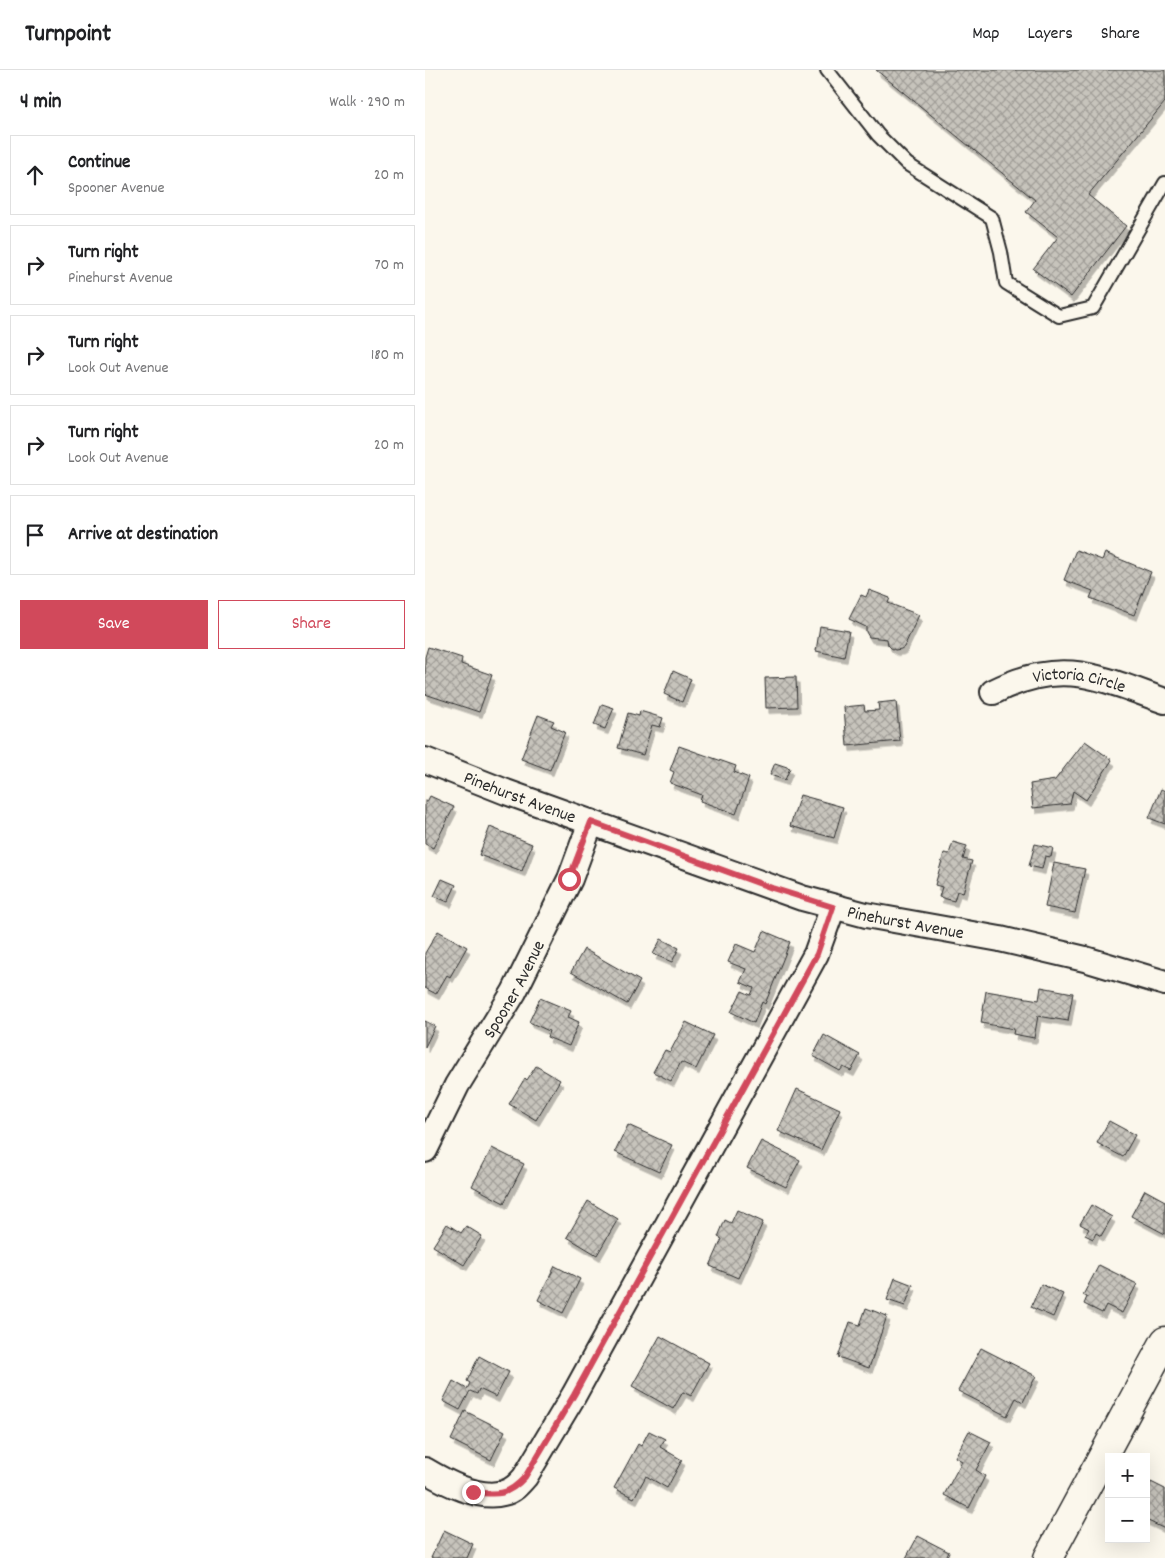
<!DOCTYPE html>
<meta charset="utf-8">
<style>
:root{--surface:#fff;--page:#f2f2f2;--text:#202124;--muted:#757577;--line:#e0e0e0;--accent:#d1495b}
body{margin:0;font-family:Dekko,sans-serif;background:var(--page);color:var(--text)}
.controls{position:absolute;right:15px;bottom:15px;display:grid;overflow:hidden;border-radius:0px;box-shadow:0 5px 20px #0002}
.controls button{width:45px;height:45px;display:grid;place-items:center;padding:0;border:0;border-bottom:1px solid var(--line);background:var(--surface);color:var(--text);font:25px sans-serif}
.stop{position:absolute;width:15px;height:15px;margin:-11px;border:4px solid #d1495b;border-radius:50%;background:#fff}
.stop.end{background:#d1495b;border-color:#fff;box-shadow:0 1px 5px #0008}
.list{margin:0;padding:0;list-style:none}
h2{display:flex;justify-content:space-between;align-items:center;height:65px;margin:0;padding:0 20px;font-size:21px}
h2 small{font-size:16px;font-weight:400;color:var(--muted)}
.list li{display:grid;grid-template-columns:32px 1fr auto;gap:15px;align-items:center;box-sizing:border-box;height:80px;margin:0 10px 10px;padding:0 10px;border:1px solid var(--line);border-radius:0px}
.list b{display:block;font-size:19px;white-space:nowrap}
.list p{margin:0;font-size:16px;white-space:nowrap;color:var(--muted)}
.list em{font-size:16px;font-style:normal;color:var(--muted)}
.actions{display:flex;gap:10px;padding:15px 20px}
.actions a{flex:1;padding:11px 0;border:1px solid var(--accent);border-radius:0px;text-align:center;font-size:18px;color:var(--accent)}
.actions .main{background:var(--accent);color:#fff}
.icon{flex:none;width:28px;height:28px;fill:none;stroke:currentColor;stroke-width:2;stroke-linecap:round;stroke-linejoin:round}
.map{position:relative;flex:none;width:740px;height:1488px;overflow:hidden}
header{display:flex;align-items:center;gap:30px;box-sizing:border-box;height:70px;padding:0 25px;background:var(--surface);border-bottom:1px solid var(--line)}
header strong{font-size:24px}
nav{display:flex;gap:28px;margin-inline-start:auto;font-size:18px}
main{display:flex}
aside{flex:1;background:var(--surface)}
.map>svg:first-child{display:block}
</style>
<header>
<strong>Turnpoint</strong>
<nav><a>Map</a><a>Layers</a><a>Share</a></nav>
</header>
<main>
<aside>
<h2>4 min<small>Walk · 290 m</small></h2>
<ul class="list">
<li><svg class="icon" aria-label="ahead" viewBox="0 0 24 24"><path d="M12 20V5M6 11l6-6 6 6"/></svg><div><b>Continue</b><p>Spooner Avenue</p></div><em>20 m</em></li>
<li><svg class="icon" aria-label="right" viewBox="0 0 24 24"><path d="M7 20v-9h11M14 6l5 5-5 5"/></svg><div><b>Turn right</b><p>Pinehurst Avenue</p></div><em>70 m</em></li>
<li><svg class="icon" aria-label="right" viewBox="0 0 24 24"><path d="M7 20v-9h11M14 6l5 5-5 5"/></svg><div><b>Turn right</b><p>Look Out Avenue</p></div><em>180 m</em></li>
<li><svg class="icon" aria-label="right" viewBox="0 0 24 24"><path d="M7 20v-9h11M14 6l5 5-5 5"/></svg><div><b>Turn right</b><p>Look Out Avenue</p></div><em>20 m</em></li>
<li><svg class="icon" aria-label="arrive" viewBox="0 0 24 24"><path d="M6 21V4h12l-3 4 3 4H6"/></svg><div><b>Arrive at destination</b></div></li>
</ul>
<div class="actions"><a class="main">Save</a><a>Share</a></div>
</aside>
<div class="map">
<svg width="740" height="1488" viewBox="0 0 740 1488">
<defs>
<pattern id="building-cross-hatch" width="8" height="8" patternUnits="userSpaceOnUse" patternTransform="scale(1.25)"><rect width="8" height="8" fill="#c7c4bc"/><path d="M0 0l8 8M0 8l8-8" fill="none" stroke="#a29f99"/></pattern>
<filter id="shadow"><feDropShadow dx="3" dy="5.5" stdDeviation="0" flood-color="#0004"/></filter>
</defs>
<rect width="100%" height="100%" fill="#fbf7ec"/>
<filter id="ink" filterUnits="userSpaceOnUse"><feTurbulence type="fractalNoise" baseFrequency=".02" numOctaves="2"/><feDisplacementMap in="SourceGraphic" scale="10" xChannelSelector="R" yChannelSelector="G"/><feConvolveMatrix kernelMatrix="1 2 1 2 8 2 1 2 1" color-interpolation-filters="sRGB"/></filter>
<g filter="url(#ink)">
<!-- building -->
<g fill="url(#building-cross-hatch)" stroke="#2b2b2b" filter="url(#shadow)">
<polygon points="451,0 740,0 740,32 663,125 701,156 646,227 608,199 633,167 601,142 610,130"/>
<polygon points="651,480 677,490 680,483 726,502 709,545 665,528 668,521 639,510"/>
<polygon points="444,520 465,528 463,533 494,545 479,577 476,579 470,580 466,578 463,575 462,569 444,567 441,562 441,557 424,549 436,525 441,527"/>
<polygon points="395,556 424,561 419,587 391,581"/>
<polygon points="3,577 37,588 36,594 67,605 54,642 0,624 0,587"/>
<polygon points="248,601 266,609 257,632 239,624"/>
<polygon points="371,607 372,637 341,638 340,608"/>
<polygon points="471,631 475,671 422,676 419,637 439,635 440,641 454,640 453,633"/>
<polygon points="177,634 189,638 180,659 169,655"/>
<polygon points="215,641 238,648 235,657 227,655 218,685 193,678 203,643 214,646"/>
<polygon points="113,645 129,651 126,656 140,662 125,700 96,689"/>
<polygon points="660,671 687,690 661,730 648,721 645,734 608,738 605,714 630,710"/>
<polygon points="254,676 311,696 309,702 324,708 311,744 275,731 277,725 245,713 249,702 245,700"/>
<polygon points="350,693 365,698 360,710 345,705"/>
<polygon points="736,719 740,721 740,754 724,748"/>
<polygon points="375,725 418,737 409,768 365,756"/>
<polygon points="5,726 29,737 8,778 0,774 0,731 2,732"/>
<polygon points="65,757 107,774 97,801 54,785"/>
<polygon points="528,772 542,776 538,789 547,791 538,823 532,821 529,831 514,827 517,817 510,815 519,783 524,784"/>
<polygon points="610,774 628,778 626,787 620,786 617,799 604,796"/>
<polygon points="629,793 660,799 650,843 620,837"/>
<polygon points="17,809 31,815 23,832 9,826"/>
<polygon points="13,861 42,877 25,907 22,905 11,924 0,918 0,883"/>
<polygon points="339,861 365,872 340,934 337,932 329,953 306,942 317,921 326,925 329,918 315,912 321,899 303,892 311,874 330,882"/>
<polygon points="236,869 254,878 247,892 228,884"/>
<polygon points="159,879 215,911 202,934 146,902"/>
<polygon points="616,917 648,923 643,951 613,946 609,968 588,964 589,959 556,953 561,921 614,930"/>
<polygon points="115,928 146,941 143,947 154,952 144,976 122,967 124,961 104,952"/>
<polygon points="0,951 10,956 0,977"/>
<polygon points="261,952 288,965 271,999 256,992 246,1011 228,1002 240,980 245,982"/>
<polygon points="399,965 435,985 426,1001 418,997 415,1001 388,986"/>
<polygon points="111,996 135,1010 111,1050 84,1034 100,1008 102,1010"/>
<polygon points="372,1019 415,1039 396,1080 353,1061"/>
<polygon points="684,1051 710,1065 698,1087 672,1073"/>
<polygon points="203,1055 247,1075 234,1102 190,1082"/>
<polygon points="336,1071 375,1090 361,1117 322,1098"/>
<polygon points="67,1078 99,1094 79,1133 47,1116"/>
<polygon points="720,1120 740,1131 740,1164 706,1146"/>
<polygon points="163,1131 193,1149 172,1185 142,1167"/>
<polygon points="666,1135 687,1147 676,1166 671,1163 668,1169 660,1165 664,1159 655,1154"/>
<polygon points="312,1140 338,1152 313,1208 285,1196 297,1169 293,1167 300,1150 306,1153"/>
<polygon points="22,1154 36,1163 41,1156 57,1166 39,1195 8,1176"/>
<polygon points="674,1195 712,1214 697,1243 681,1235 677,1243 659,1234 662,1227 658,1225"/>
<polygon points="130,1196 155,1209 138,1243 113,1230"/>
<polygon points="470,1208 488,1215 480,1236 462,1230"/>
<polygon points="616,1214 638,1224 628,1247 606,1237"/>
<polygon points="441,1238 462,1246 444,1298 413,1287 425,1252 435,1255"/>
<polygon points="235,1266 284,1293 266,1326 258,1322 248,1339 207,1316"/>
<polygon points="556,1278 611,1306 598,1332 591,1328 582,1346 533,1321"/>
<polygon points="54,1286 84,1302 71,1327 54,1319 52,1324 45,1321 35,1340 18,1331 28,1311 42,1319 45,1313 42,1311"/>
<polygon points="40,1341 80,1361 66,1390 26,1370"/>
<polygon points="224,1361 240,1369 235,1377 257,1390 242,1418 221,1406 209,1428 189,1418 213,1374 216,1376"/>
<polygon points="544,1361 566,1372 551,1400 560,1406 544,1438 519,1425 537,1391 530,1387"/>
<polygon points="726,1412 740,1419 740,1459 721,1450 721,1421"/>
<polygon points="19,1460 48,1474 42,1488 6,1488"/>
<polygon points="493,1466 524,1482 521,1488 481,1488"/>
</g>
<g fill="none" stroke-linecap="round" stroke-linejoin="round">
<!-- lane casing -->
<g stroke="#2b2b2b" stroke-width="16">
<polyline id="lane" points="402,0 453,65 482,94 567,148 576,182 581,213 634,246 668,238 740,113"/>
</g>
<!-- street casing -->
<g stroke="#2b2b2b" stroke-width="28">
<g id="street">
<path id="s1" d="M 568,622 C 636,587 673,607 740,631"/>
<path id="s2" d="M 0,690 L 81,722 L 377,828 L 441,845 L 575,869 L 660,889 L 740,913"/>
<path id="s3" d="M 0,1080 L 32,1015 L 89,922 L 145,809 L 166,752"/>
<path d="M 0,1400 C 20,1412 54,1430 78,1423 C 88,1421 94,1414 100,1407 L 149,1325 L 391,884 L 408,837"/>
</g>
</g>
<!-- secondary casing -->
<g stroke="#2b2b2b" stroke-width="31">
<polyline id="secondary" points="623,1488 740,1271"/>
</g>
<!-- lane -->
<use href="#lane" stroke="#fbf7ec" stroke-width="12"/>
<!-- street -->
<use href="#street" stroke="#fbf7ec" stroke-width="24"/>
<!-- secondary -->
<use href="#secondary" stroke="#fbf7ec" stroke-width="28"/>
</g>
</g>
<g fill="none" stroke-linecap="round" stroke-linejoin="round" filter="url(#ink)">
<!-- route -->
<path stroke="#d1495b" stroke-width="6" d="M 48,1422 C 72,1425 83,1426 100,1407 L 149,1325 L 392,884 L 408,837 L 347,818 L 166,752 L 144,809"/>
</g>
<g text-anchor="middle" stroke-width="4" stroke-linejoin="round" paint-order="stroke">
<!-- street labels -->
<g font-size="18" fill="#2b2b2b" stroke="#fbf7ec">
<text dy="6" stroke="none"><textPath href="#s1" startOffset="90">Victoria Circle</textPath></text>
<text dy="6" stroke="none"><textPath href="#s2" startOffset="102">Pinehurst Avenue</textPath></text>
<text dy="6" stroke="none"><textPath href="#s2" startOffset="508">Pinehurst Avenue</textPath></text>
<text dy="6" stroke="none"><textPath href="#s3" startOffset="184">Spooner Avenue</textPath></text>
</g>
</g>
</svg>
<div class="controls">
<button>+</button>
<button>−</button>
</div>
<div class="stop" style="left:144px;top:809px"></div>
<div class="stop end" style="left:48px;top:1422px"></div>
</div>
</main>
